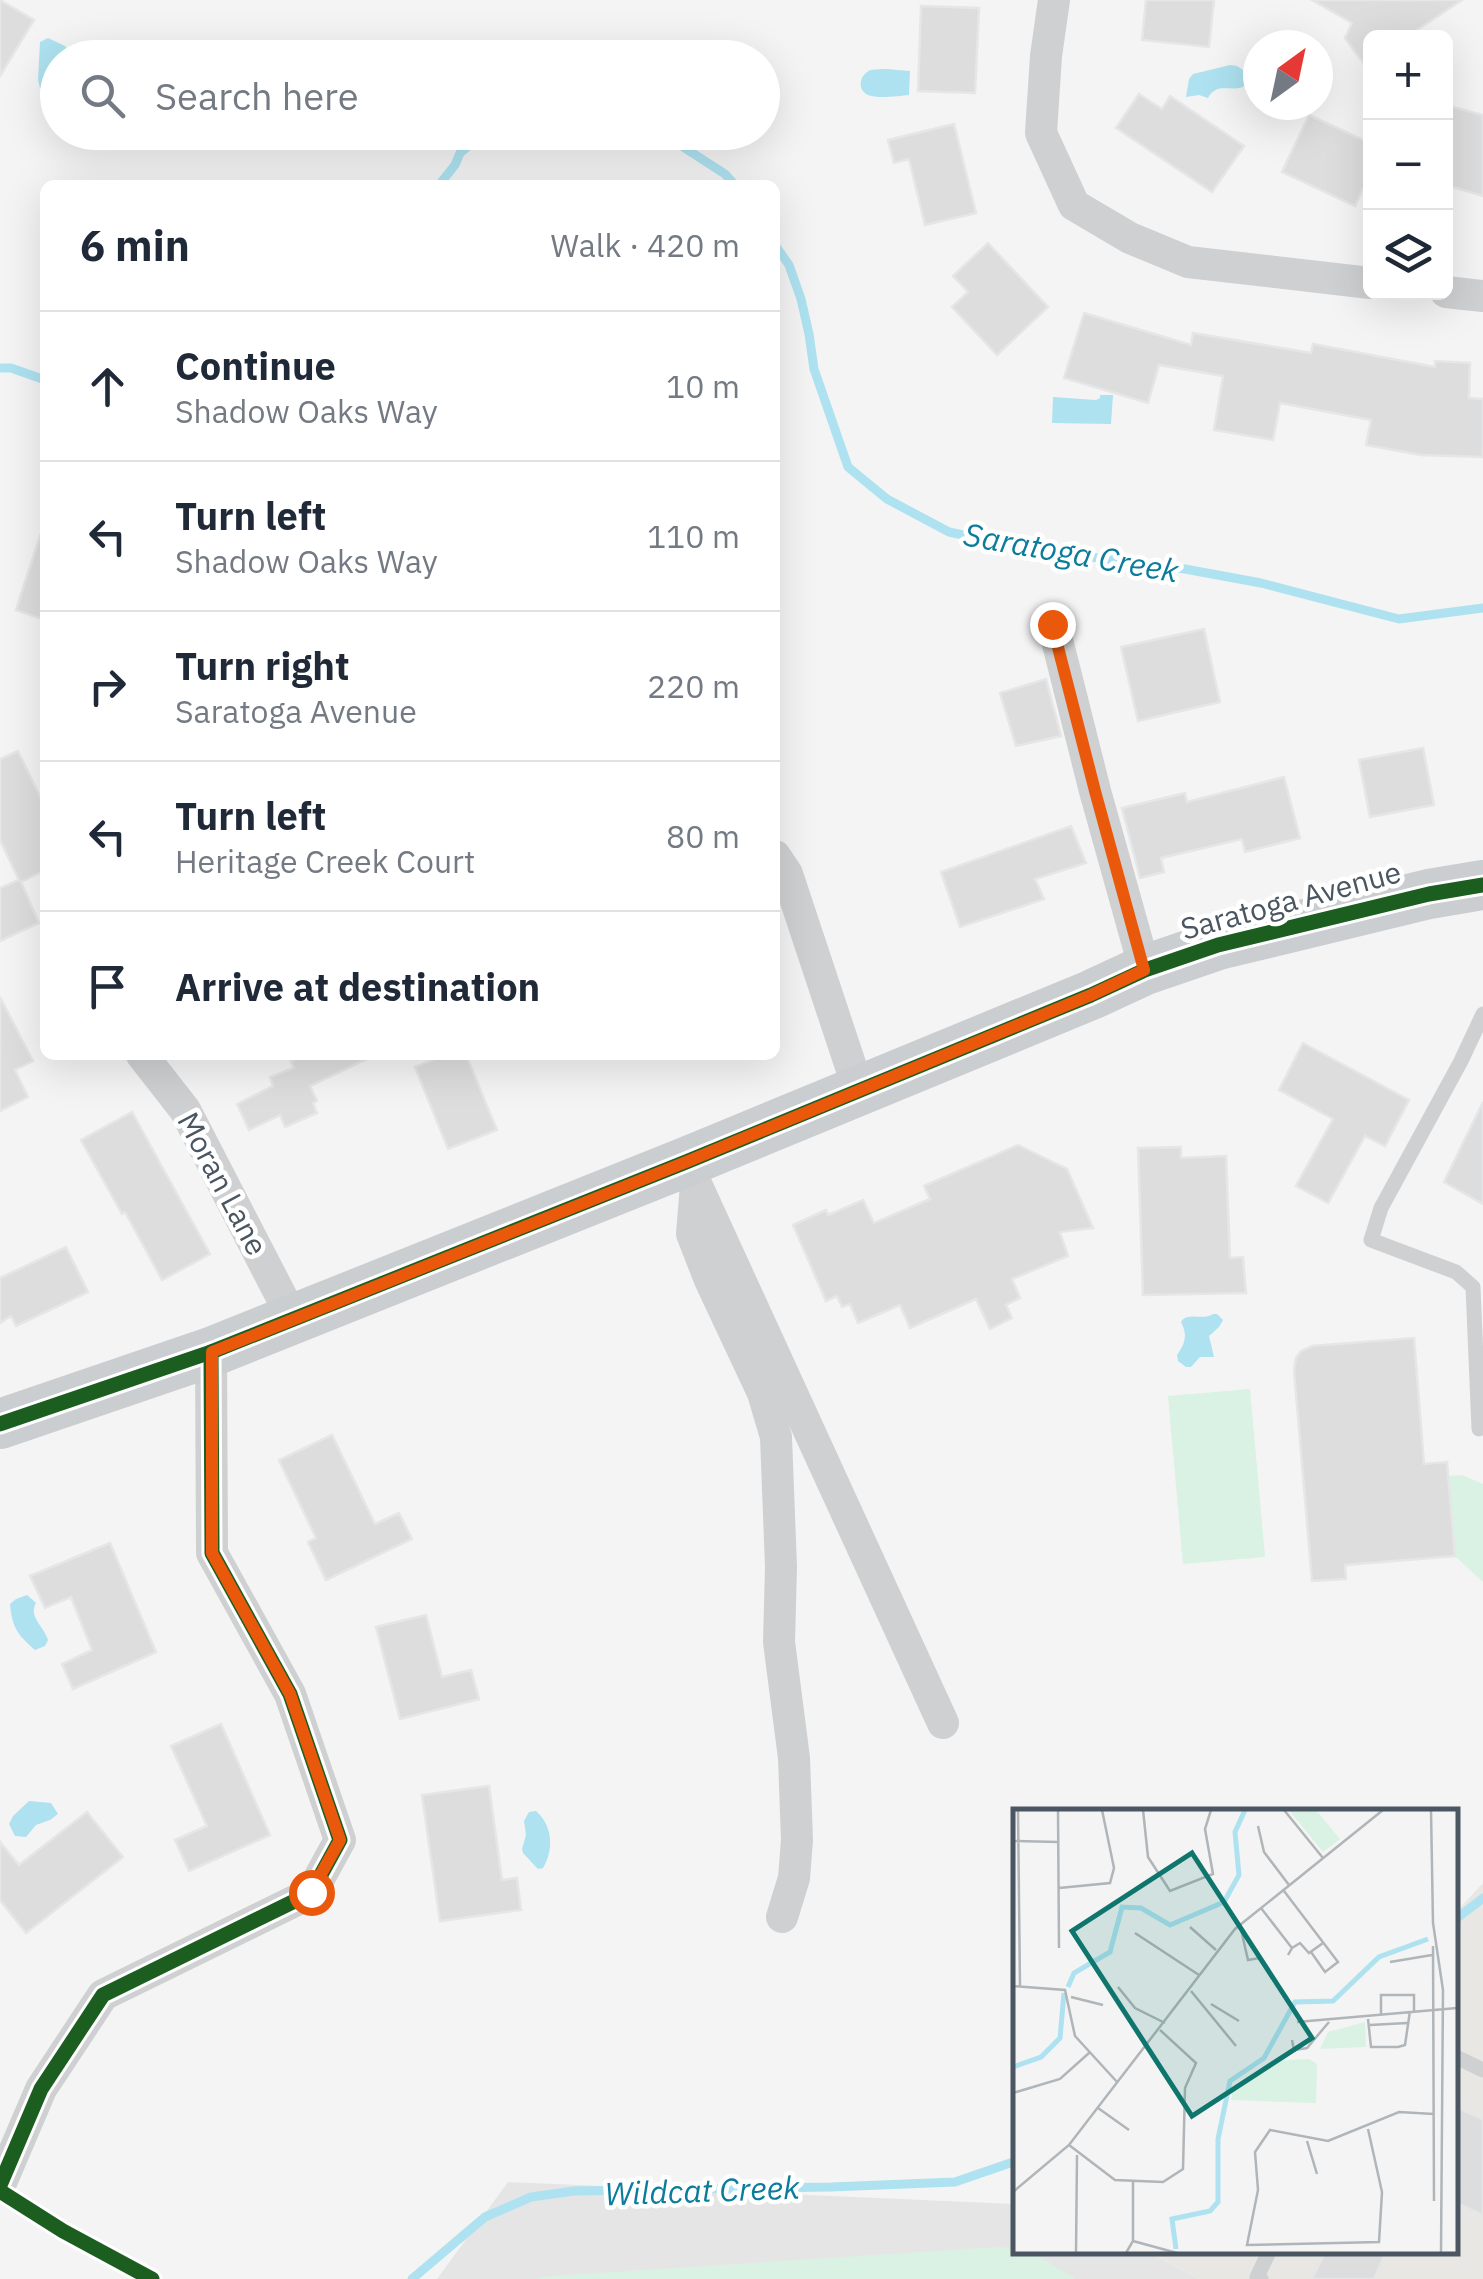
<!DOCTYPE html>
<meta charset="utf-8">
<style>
:root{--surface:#fff;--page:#f6f6f7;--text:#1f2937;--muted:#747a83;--line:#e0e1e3}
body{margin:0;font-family:"IBM Plex Sans",sans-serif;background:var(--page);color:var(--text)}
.controls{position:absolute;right:30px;top:30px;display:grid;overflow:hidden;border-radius:15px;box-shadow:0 10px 40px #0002}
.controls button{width:90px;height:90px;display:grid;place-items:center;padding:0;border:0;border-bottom:2px solid var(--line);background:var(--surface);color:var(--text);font:50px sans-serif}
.compass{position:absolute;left:1243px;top:30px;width:90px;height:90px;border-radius:50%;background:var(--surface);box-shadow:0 10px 40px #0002;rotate:33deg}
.stop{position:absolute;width:30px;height:30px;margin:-22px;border:8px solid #ea580c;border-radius:50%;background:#fff}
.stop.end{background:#ea580c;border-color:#fff;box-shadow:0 2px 10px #0008}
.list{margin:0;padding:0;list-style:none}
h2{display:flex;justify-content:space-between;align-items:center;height:130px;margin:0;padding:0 40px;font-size:42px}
h2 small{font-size:32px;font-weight:400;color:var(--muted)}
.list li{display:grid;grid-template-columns:65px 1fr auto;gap:30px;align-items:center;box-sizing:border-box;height:150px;padding:0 40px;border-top:2px solid var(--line)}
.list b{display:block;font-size:38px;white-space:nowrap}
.list p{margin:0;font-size:32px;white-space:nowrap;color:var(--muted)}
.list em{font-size:32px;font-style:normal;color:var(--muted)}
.icon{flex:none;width:55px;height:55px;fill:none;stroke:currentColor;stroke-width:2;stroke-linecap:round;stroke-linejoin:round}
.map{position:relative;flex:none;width:1483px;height:2279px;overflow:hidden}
.search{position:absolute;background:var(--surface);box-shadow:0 10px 40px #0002;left:40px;top:40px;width:740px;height:110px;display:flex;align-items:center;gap:25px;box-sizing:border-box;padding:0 35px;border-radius:55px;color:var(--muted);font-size:38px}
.panel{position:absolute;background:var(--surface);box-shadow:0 10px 40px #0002;left:40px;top:180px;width:740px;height:880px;border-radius:15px}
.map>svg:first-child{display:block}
</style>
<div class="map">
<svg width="1483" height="2279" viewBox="0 0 1483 2279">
<rect width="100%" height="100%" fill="#f4f4f4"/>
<!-- commercial -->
<polygon fill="#e8e7e3" points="1483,1883 1483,2279 1199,2279 1150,2252 1456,2252 1456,1912"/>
<!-- education -->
<polygon fill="#e6e5e6" points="508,2182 1015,2204 1016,2252 1149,2252 1199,2279 437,2279"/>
<!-- green -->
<g fill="#d9f2e3">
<polygon points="1250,1389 1265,1557 1183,1564 1168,1396"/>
<polygon points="1462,1475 1483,1484 1483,1582 1455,1556 1448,1476"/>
<polygon points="1000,2247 1015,2249 1016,2252 1028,2252 1040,2257 1075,2279 534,2279 551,2276"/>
</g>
<!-- water -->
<g fill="#aee2f0">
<polygon points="48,38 65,46 70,53 69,57 58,58 57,76 54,87 46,91 40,88 38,80 40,42"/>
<path d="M 1230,65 L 1237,66 L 1246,72 L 1247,78 L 1243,87 C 1229,92 1217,82 1208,98 L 1199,95 L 1186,97 L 1189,79 L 1193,74 Z"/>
<path d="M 887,69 L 910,71 L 909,95 C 898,96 879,99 868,95 C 856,89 860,74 871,70 C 876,69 882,69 887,69 Z"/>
<polygon points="1100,395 1113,395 1111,424 1052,423 1053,397 1096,400 1100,398"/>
<path d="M 1213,1314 L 1217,1314 L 1223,1320 L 1219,1327 L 1209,1336 L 1214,1357 L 1200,1357 L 1191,1367 L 1186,1367 L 1178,1361 L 1177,1355 C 1185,1344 1188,1335 1181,1322 C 1187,1311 1203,1321 1213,1314 Z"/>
<path d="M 27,1595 L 36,1603 C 28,1617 44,1626 48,1640 L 45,1646 L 35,1650 C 18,1635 12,1628 10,1604 L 16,1599 Z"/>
<polygon points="29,1801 51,1803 58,1814 50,1820 36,1825 26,1837 15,1836 9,1824 13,1816"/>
<path d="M 536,1811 C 553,1826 554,1850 543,1868 L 538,1869 L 523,1853 L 522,1849 L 526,1835 L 524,1821 L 529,1812 Z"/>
</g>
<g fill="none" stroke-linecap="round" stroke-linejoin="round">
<!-- stream -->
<g stroke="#aee2f0" stroke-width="9">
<polyline points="660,132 725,174 735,185"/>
<polyline points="439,185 455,165 460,153 485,132"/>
<polyline points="775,245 789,265 801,299 809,334 814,369 848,467 887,499 949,532 1051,554 1075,555 1185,569 1261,583 1399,619 1483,608"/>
<polyline points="0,368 11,368 45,380"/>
<polyline points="1456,1919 1483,1898"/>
<polyline points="412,2279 485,2217 531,2197 574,2191 831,2187 955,2182 1016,2161"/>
</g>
</g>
<!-- building -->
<g fill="#ddddde" stroke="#e5e6e7" stroke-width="2.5">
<polygon points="0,0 34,20 0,76"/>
<polygon points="1146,0 1214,0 1209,47 1142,40"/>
<polygon points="1312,0 1462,0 1405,38 1370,38 1370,72 1345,38 1352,23"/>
<polygon points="921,6 979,8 975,93 918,91"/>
<polygon points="1139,94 1162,109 1170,96 1244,146 1212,192 1116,128"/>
<polygon points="1446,105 1483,115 1483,196 1446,185"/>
<polygon points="1309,115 1370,143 1370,173 1355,206 1282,172"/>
<polygon points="954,124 976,213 925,225 909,159 894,163 888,140"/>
<polygon points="988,243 1048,307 997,355 952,307 968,292 953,276"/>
<polygon points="1084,313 1191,345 1193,333 1311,353 1313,344 1435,367 1435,361 1470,363 1469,398 1483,399 1483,457 1421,455 1366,445 1371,420 1280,403 1273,440 1214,430 1223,376 1159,365 1148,403 1064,378"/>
<polygon points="40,536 45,537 45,620 16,610"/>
<polygon points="1204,629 1220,702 1138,721 1121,647"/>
<polygon points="1046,679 1061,736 1016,746 1000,693"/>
<polygon points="1423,748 1434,805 1370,817 1359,760"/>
<polygon points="18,751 45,807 45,870 21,882 39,923 0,941 0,888 19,880 0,840 0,759"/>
<polygon points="1284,777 1300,838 1245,852 1242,839 1161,858 1164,872 1140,878 1122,808 1185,793 1187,802"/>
<polygon points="1071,826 1086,863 1035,879 1044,899 960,927 941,872"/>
<polygon points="0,997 33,1061 15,1070 28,1097 0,1111"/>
<polygon points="1303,1043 1409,1100 1385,1146 1365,1136 1328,1203 1296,1186 1333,1119 1279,1090"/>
<polygon points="311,1055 375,1055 310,1086 317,1101 313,1103 317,1113 285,1127 280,1115 249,1130 237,1104 273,1086 270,1077 294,1068 291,1061"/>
<polygon points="445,1055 466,1055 497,1130 448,1149 415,1067"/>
<polygon points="1483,1102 1483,1204 1444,1182"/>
<polygon points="132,1112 210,1254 162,1280 125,1212 122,1214 81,1140"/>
<polygon points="1018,1145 1067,1169 1093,1228 1060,1232 1068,1256 1012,1279 1020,1298 1006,1305 1012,1318 990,1329 976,1299 910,1328 900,1305 858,1323 850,1304 842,1307 837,1296 826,1301 793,1225 826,1210 828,1215 863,1200 874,1223 930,1199 924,1186"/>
<polygon points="1181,1147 1181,1158 1226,1156 1230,1258 1243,1257 1246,1293 1143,1295 1138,1148"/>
<polygon points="66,1247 88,1292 16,1326 11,1316 0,1323 0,1278"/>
<polygon points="1414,1338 1424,1464 1447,1462 1455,1556 1345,1565 1346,1579 1312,1581 1294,1370 1296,1358 1301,1351 1312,1346"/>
<polygon points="332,1435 375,1524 399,1513 412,1539 326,1580 308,1542 316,1538 279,1460"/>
<polygon points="110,1543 156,1652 73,1689 62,1664 92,1650 71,1597 45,1608 30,1576"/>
<polygon points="426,1615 442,1677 471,1670 479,1699 400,1719 376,1627"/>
<polygon points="221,1724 270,1835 189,1871 175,1840 207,1826 171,1746"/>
<polygon points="489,1786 502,1880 517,1878 521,1910 440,1921 422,1795"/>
<polygon points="87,1812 123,1857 26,1933 0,1900 0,1842 19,1865"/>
<polygon points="1456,2107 1483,2119 1483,2215 1456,2203"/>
<polygon points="1325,2252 1386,2252 1374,2279 1312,2279"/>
</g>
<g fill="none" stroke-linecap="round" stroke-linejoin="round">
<!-- lane -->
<g stroke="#ced0d2" stroke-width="15">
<polyline points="1479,1429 1473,1287 1456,1272 1371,1240 1381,1208 1461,1061 1483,1014"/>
<polyline points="1456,2057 1483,2070"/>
<polyline points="1261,2279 1257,2277 1269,2252"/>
</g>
<!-- street -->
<g stroke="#ced0d2" stroke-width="32">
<polyline points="1054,0 1046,56 1041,133 1074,205 1130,238 1188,262 1370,283"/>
<polyline points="1446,292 1483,296"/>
<polyline points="1053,624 1095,791 1145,970"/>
<polyline points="775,856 787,874 859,1091"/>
<polyline points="142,1055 185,1110 293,1319"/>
<polyline points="696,1184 943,1723"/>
<polyline points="696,1185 692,1234 710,1280 763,1393 776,1437 781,1567 779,1642 794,1758 797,1840 794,1878 782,1917"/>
<polyline points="0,2185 41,2089 103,1995 311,1893 340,1840 290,1694 212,1553 211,1352"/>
</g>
<!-- primary -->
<polyline stroke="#caced1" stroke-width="50" points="0,1424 211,1352 686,1162 1091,995 1145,970 1218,945 1429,894 1483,885"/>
<!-- cycleway casing -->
<g stroke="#fff" stroke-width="21">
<g id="cycleway">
<polyline points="0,1424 211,1352 686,1162 1091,995 1145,970 1218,945 1429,894 1483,885"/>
<polyline points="0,2185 41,2089 103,1995 311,1893 340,1840 290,1694 212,1553 211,1352"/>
<polyline points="0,2191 63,2231 152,2279"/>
</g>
</g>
<!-- cycleway -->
<use href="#cycleway" stroke="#1b5e20" stroke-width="15"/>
</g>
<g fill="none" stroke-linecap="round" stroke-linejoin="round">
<!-- route -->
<polyline stroke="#ea580c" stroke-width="12" points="311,1892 340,1840 290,1694 212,1553 212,1352 686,1162 1091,995 1144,970 1095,791 1052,624"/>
</g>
<g text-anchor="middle" stroke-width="9" stroke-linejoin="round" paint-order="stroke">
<!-- street labels -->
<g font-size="30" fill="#4a5661" stroke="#fff">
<text transform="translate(1291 901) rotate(-15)" y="10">Saratoga Avenue</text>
<text transform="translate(222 1184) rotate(62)" y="10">Moran Lane</text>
</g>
<!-- water labels -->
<g font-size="32" font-style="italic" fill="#0c7c9b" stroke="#fff">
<text transform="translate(1071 553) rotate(10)" y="11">Saratoga Creek</text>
<text transform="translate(702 2191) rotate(-2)" y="11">Wildcat Creek</text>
</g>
</g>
<!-- overview -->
<g transform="translate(1013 1809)">
<rect width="445" height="445" fill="#f4f4f4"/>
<path d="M 276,1 L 303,1 L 327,30 L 310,43 ZM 352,213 L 353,238 L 307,240 L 315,223 ZM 296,250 L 304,255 L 303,294 L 218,291 L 220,280 L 258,252 Z" fill="#d9f2e3"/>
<path fill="none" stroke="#aee2f0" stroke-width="5" d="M 55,178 L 61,164 L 97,143 L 109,98 L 128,99 L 157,116 L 211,93 L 226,66 L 222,23 L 232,1M 0,258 L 28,248 L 47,229 L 51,184M 163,440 L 159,410 L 197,402 L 205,393 L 205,330 L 217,272 L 251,249 L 282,193 L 320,192 L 366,148 L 415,130"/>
<path fill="none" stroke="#b0b5b9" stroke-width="2.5" d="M 5,1 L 7,177M 45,1 L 46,139M 130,1 L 135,48 L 157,82 L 200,65 L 192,20 L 198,1M 271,1 L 310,49M 418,1 L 420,114 L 430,181 L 428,444M 245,17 L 251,43 L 276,76M 0,32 L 45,33M 46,79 L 97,74 L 101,59 L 89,1M 271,82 L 325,153 L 312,163 L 298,143M 248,99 L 279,139 L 275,146M 227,116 L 235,151 L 246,149 L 254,160M 177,118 L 203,141M 122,124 L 186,166M 420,137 L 421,392M 279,139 L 287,134 L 296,144 L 310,134M 377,153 L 419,146M 0,177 L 52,181 L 62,227 L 105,274M 105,178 L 122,199 L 152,214M 178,182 L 223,237M 58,188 L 90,196M 198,195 L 226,212M 368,207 L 368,186 L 401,186 L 401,202M 355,210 L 358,238 L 385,238 L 392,236 L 397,202M 284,213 L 444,199M 357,216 L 394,214M 279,231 L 281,241 L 294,239 L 316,213M 0,284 L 47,270 L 76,244M 85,299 L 116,321M 355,320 L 369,383 L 366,433 L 234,436 L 245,381 L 242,343 L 257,321 L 315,332 L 386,303 L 421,305M 294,332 L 304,365M 56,336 L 102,371 L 150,373 L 170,360 L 172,279 L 183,254 L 147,221M 0,383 L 56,336 L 222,120 L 370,1M 120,432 L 164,444M 63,444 L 64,346M 113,444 L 120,432 L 120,373"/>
<path fill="#0f766e" fill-opacity="0.15" stroke="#0f766e" stroke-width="5" d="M 179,44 L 299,229 L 179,307 L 59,122 Z"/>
<rect width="445" height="445" fill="none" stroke="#4a5661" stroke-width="5"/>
</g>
</svg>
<div class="controls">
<button>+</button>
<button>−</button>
<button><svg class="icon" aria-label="layers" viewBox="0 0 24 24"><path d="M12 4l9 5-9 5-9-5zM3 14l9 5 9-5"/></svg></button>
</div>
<svg class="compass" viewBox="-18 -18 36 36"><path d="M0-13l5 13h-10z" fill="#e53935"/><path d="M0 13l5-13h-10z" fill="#747a83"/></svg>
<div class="stop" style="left:311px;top:1892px"></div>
<div class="stop end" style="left:1052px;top:624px"></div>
<div class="search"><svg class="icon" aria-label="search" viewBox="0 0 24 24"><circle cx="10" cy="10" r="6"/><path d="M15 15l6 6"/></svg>Search here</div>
<section class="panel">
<h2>6 min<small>Walk · 420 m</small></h2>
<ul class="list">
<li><svg class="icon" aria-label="ahead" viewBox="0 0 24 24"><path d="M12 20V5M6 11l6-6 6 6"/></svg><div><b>Continue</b><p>Shadow Oaks Way</p></div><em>10 m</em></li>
<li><svg class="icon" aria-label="left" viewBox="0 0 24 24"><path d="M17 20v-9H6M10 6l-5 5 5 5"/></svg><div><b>Turn left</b><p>Shadow Oaks Way</p></div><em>110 m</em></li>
<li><svg class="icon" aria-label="right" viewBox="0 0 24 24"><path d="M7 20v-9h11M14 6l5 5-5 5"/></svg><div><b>Turn right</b><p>Saratoga Avenue</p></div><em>220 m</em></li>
<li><svg class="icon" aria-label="left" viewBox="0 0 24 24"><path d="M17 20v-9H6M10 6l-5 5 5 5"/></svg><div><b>Turn left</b><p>Heritage Creek Court</p></div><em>80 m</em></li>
<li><svg class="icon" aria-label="arrive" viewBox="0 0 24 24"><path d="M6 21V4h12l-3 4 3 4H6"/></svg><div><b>Arrive at destination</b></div></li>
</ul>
</section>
</div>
